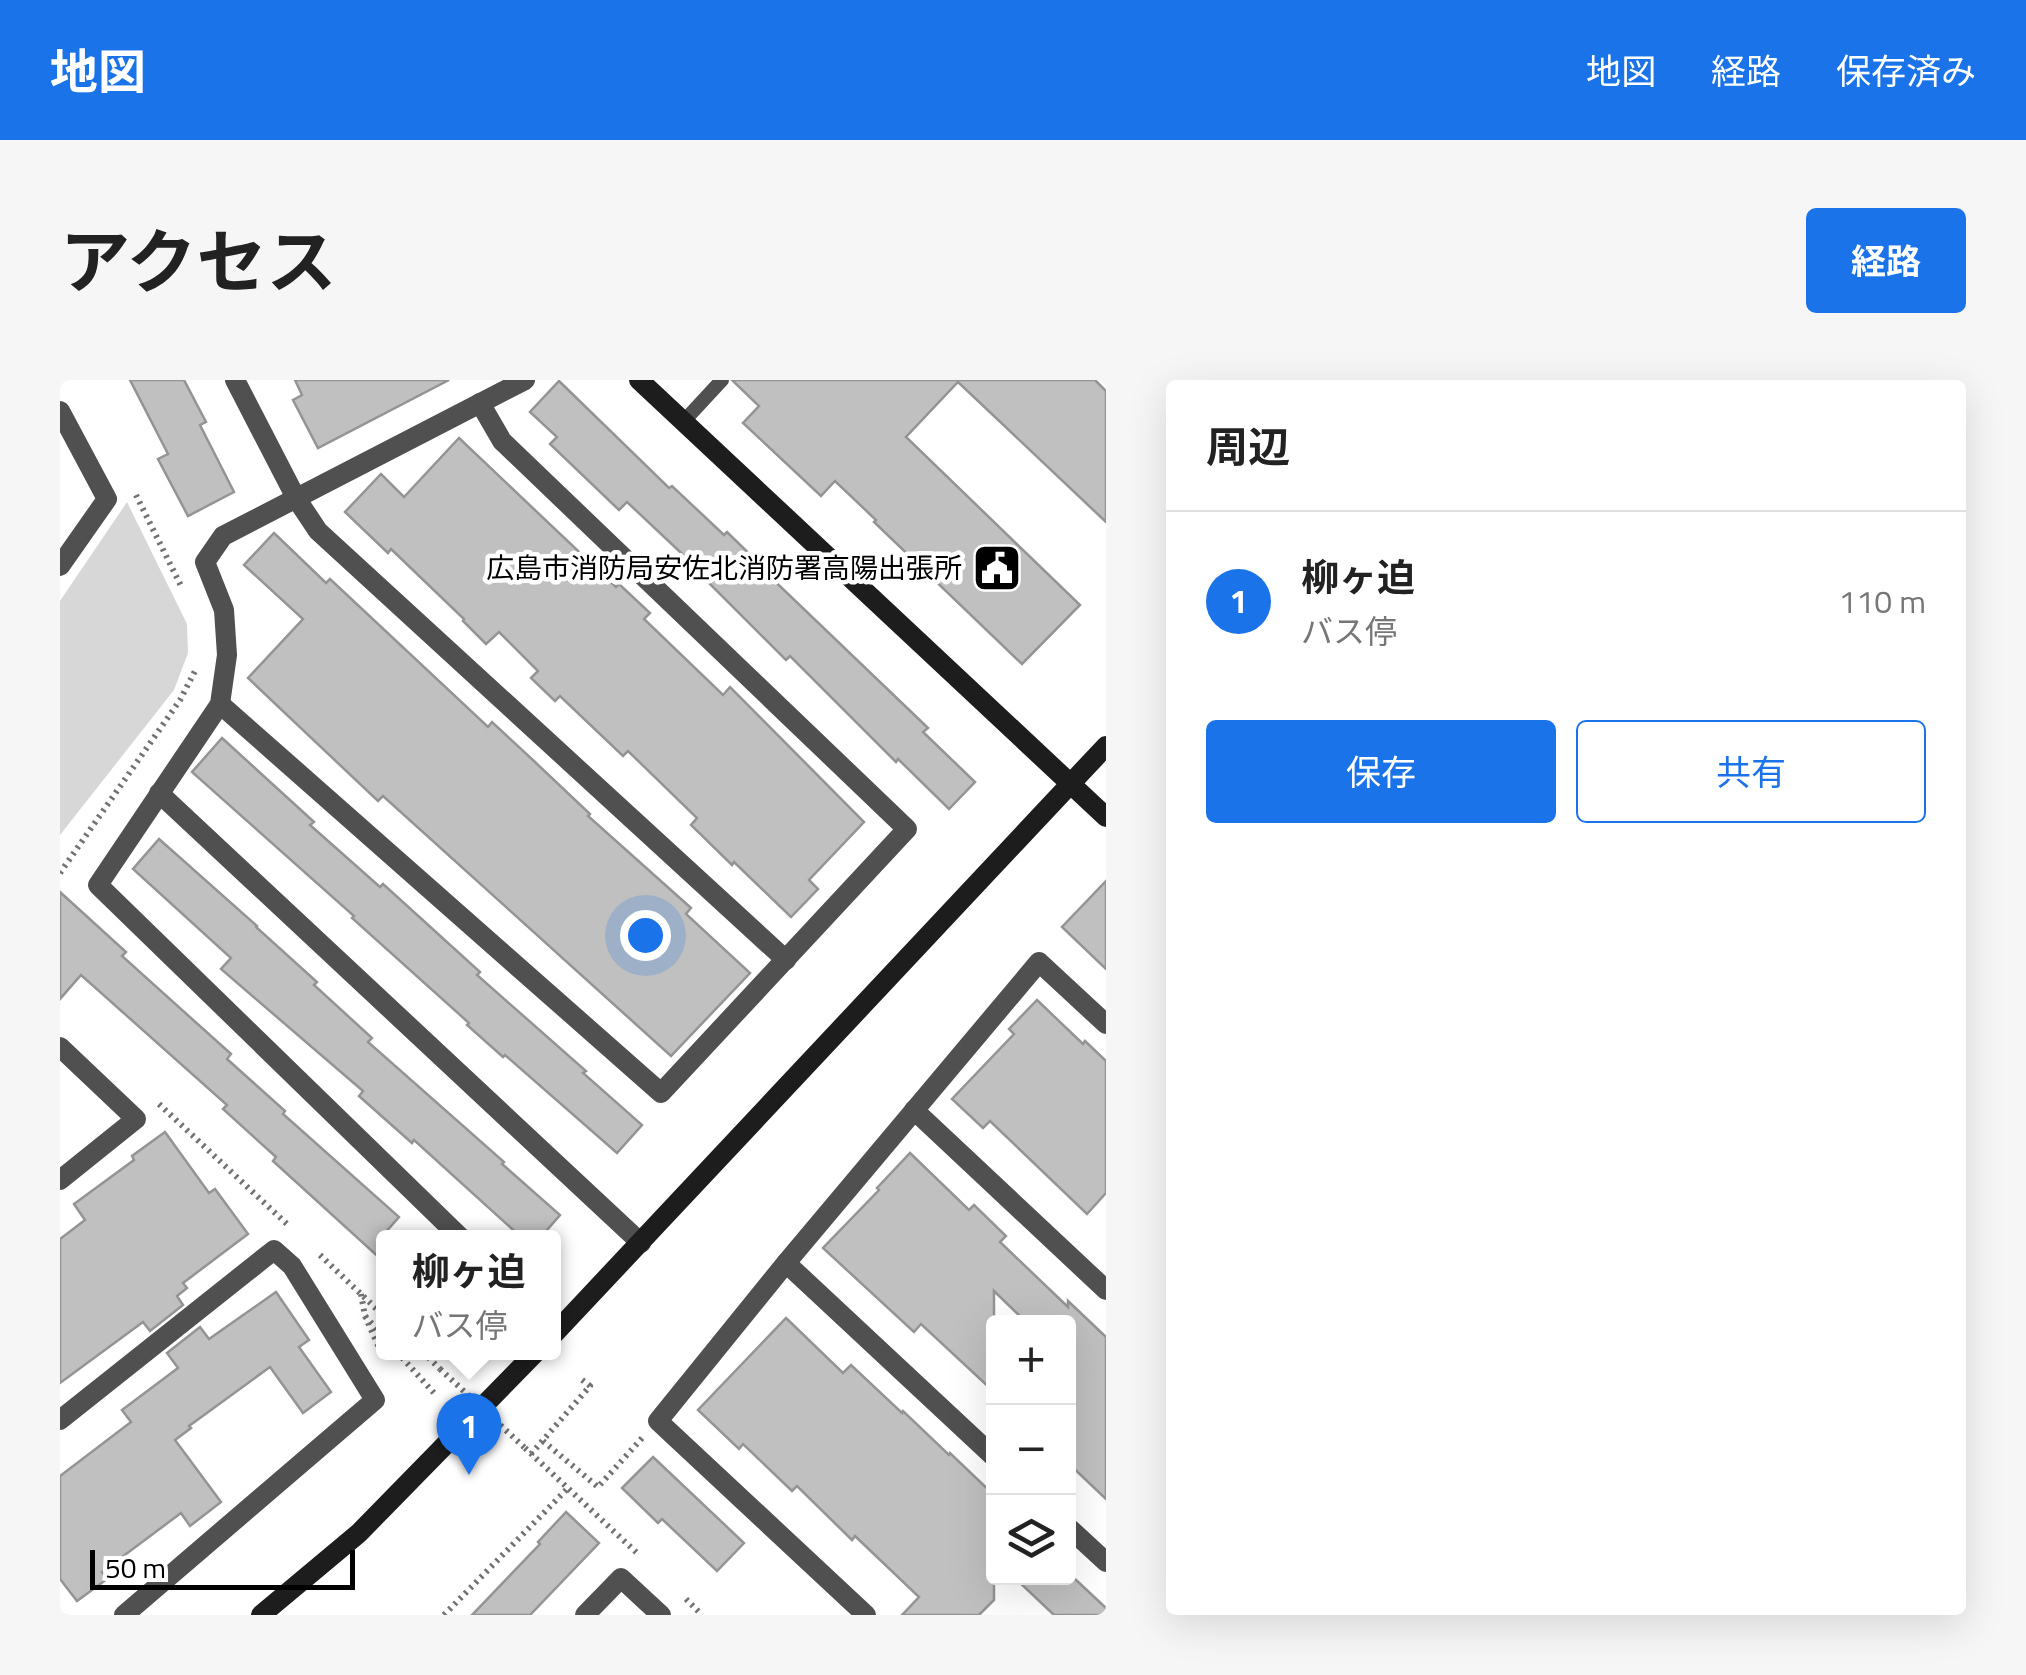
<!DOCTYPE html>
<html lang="ja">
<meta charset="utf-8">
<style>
:root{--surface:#fff;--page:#f6f6f6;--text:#222;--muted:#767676;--line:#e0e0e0;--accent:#1a73e8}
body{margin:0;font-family:"Titillium Web","Noto Sans JP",sans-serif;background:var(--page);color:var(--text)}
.controls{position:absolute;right:30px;bottom:30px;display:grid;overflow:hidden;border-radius:10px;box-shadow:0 10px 40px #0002}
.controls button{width:90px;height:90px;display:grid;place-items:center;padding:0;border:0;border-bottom:2px solid var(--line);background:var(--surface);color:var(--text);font:50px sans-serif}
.scale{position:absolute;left:30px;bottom:25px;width:265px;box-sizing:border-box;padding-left:10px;border:5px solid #000;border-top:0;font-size:28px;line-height:35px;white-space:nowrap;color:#000;-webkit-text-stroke:8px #fff;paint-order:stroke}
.you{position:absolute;left:585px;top:555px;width:35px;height:35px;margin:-25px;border:8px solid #fff;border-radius:50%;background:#1a73e8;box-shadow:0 0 0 15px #1a73e833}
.badge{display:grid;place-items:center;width:65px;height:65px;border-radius:50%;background:var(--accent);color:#fff;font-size:32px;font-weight:700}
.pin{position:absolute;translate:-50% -82px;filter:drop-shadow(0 2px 5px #0008)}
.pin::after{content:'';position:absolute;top:52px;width:35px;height:30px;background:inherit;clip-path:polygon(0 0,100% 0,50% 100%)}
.popup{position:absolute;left:316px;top:850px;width:185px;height:130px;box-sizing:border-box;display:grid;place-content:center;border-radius:10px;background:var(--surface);filter:drop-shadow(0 2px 8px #0005);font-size:32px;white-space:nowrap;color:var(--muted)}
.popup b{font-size:38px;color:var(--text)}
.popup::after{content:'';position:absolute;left:50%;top:100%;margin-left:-20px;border:20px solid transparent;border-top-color:var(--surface)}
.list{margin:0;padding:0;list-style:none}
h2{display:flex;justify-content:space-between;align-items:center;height:130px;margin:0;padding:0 40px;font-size:42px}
h2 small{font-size:32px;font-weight:400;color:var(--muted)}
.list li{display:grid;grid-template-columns:65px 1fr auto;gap:30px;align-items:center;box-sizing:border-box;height:180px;padding:0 40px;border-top:2px solid var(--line)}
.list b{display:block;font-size:38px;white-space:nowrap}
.list p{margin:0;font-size:32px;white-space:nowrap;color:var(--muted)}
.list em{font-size:32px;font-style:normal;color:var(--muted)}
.actions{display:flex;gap:20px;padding:30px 40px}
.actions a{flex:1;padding:22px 0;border:2px solid var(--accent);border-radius:10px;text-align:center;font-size:35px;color:var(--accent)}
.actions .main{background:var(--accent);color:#fff}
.icon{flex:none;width:55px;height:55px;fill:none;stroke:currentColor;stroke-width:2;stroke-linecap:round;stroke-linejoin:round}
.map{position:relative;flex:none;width:1046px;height:1235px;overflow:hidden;border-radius:10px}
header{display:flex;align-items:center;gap:60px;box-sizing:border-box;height:140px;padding:0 50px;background:var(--accent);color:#fff}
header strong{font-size:48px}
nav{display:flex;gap:55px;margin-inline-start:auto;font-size:35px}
.intro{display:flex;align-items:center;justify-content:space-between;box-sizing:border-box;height:240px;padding:0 60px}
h1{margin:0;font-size:70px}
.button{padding:25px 45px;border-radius:10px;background:var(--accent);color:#fff;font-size:35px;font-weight:700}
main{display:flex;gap:60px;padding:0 60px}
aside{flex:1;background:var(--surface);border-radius:10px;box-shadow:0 10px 40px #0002}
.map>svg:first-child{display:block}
</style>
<header>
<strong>地図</strong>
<nav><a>地図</a><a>経路</a><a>保存済み</a></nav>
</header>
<div class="intro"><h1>アクセス</h1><a class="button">経路</a></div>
<main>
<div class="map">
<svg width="1046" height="1235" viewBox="0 0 1046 1235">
<rect width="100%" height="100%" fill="#fff"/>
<!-- green -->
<polygon fill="#d7d7d7" points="67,122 127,244 128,273 114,310 0,455 0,221"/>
<!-- building -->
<g fill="#c0c0c0" stroke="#949494" stroke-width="2.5">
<polygon points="70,0 124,0 146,42 140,45 174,112 128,136 98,79 108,74"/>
<polygon points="235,0 389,0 258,68 233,20 242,15"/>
<polygon points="672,0 1035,0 1046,11 1046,142 898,2 846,57 1020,225 962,284 814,142 816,140 775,101 761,116 683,43 699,26"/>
<polygon points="499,1 609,108 612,106 664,155 667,152 705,189 703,190 868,348 863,352 915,402 889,429 838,379 836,382 730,276 726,280 633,187 635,186 567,122 559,130 490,64 497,57 470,32"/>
<polygon points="399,58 556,207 559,204 590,233 584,239 663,315 670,307 804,442 749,500 758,509 731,537 674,482 672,485 631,445 637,438 568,371 563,376 500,316 495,321 471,298 478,291 439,252 426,264 403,241 404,239 331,169 328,173 285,132 321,94 344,117"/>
<polygon points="214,153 266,203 270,199 428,347 432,342 475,382 530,434 528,436 631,528 626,534 690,593 611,676 323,416 318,421 188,298 243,239 184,185"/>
<polygon points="162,358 254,442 250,445 320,507 323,504 355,533 420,592 417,595 526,691 523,693 582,745 557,773 445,675 443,677 407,645 409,643 292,538 294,536 132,392"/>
<polygon points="99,459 197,546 196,547 257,602 254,605 312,658 308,662 444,782 442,784 500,835 480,858 462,858 354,760 352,763 299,716 303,711 161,589 171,578 73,489"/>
<polygon points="1046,501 1046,589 1002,547"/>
<polygon points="0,512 66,572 62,576 171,674 167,679 225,731 223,734 339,837 324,854 324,882 213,781 216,777 163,729 167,725 21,595 0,619"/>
<polygon points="977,620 1023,664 1025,661 1046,681 1046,813 1027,834 930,741 923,748 892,719 954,654 949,649"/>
<polygon points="105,752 149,813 155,809 188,854 123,903 127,908 117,916 123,925 90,951 83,942 0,1003 0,859 25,840 14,824 74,780 72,776"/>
<polygon points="850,773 909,830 914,825 946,856 940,862 1008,927 1008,921 1046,957 1046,1119 1008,1083 1008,942 966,942 934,911 934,1012 861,944 854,952 763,868 819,810 817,808"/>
<polygon points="216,912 249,960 239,967 271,1012 243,1033 210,987 129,1046 131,1048 115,1060 161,1122 130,1146 121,1133 42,1192 47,1199 17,1221 0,1199 0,1096 71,1042 62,1030 118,988 107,973 140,947 149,959"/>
<polygon points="726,938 783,993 791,985 842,1033 843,1031 889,1075 890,1073 934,1115 934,1220 919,1235 842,1235 859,1217 795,1156 792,1160 737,1106 732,1111 683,1064 679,1069 638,1030"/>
<polygon points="593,1077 684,1163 657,1191 602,1139 598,1143 562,1108"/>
<polygon points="506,1132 539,1163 470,1235 412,1235 480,1164 478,1162"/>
<polygon points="955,1198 1014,1198 1046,1228 1046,1235 994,1235"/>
</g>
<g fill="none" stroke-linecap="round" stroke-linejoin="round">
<!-- path -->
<g stroke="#727272" stroke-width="6" stroke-dasharray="2.5 5" stroke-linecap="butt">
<polyline points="76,115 122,208"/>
<polyline points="0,493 120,320 135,291"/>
<polyline points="99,724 229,846"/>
<polyline points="260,875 324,936"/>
<polyline points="301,914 305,936 324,957"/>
<polyline points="305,936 321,972"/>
<polyline points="337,972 374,1013"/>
<polyline points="363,972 380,989"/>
<polyline points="483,1061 538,1107 583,1057"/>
<polyline points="465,1068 577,1173"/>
<polyline points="471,1074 530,1006 521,999"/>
<polyline points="626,1219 642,1235"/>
<polyline points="384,1235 508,1108"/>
</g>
<!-- lane -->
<polyline stroke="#505050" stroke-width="14" points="624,41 662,0"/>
<!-- street -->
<g stroke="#505050" stroke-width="20">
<polyline points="175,0 236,118 258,151 726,580"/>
<polyline points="0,31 47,119 0,186"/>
<polyline points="160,324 601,713 847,449 442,61 420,23"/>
<polyline points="99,413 581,863"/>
<polyline points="0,667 76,739 0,800"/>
<polyline points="854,730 1046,910"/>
<polyline points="401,858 38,505 160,324 167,275 164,230 145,182 163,156 465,0"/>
<polyline points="726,883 934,1077"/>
<polyline points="0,1040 214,870 232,886 315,1020 64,1235"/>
<polyline points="1008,1147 1046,1182"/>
<polyline points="525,1235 561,1198 601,1235"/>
<polyline points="806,1235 598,1041 726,883 979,582 1046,644"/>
</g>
<!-- secondary -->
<g stroke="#1d1d1d" stroke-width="20">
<polyline points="579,0 1046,437"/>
<polyline points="494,954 1046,366"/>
<polyline points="201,1235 299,1153 476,972"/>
</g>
<!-- path-bridge -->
<polyline stroke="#727272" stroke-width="6" stroke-dasharray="2.5 5" stroke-linecap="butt" points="380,989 465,1068"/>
</g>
<!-- icons -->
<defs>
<g id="civic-square" transform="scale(2.5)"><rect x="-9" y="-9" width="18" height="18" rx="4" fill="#000" stroke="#fff"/><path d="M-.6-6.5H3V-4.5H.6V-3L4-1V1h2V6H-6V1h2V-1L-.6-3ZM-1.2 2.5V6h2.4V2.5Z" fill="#fff"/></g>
</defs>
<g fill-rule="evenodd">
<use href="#civic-square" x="937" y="188"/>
</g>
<g text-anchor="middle" stroke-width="9" stroke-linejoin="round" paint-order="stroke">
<!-- poi labels -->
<g font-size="28" fill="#000" stroke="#fff" text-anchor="end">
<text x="902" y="198">広島市消防局安佐北消防署高陽出張所</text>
</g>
</g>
</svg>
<div class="controls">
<button>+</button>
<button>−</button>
<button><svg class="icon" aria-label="layers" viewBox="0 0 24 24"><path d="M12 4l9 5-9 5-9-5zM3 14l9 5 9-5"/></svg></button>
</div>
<div class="scale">50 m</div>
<div class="you"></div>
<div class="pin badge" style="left:409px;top:1095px">1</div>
<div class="popup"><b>柳ヶ迫</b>バス停</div>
</div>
<aside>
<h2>周辺<small></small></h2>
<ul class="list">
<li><span class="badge">1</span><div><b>柳ヶ迫</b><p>バス停</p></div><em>110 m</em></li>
</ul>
<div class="actions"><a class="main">保存</a><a>共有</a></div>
</aside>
</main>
